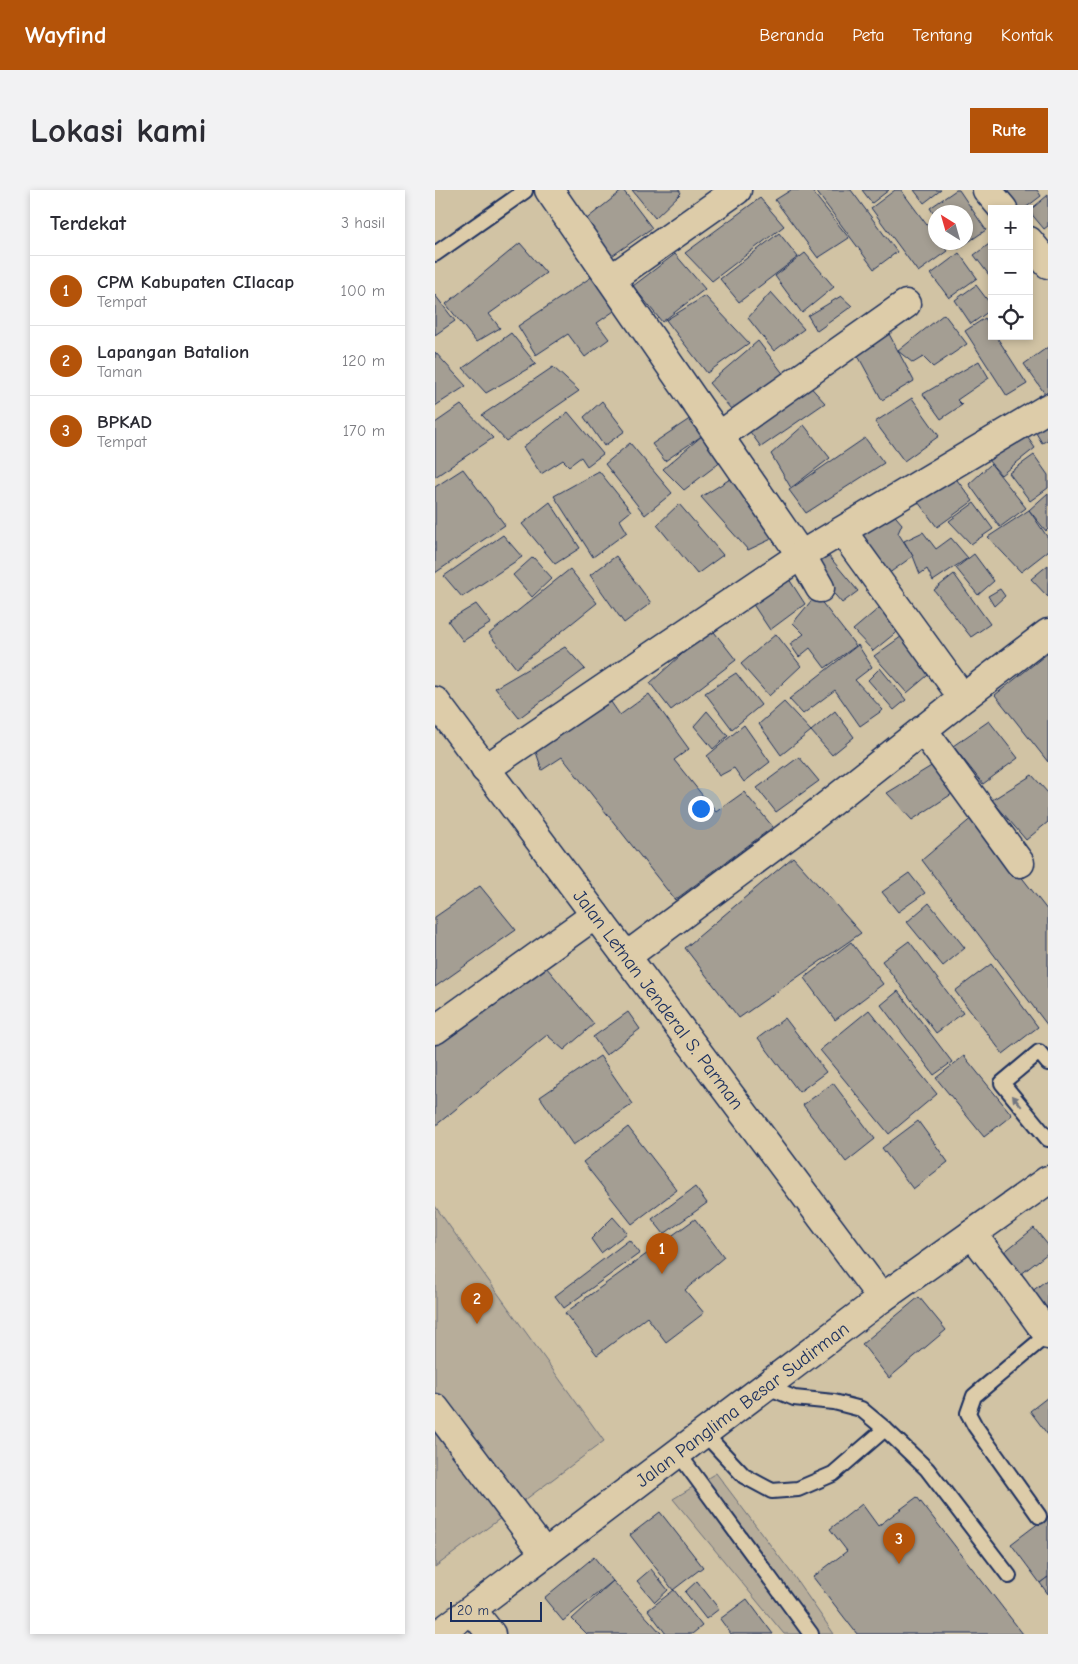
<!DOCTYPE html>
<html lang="id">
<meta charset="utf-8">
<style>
:root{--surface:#fff;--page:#f2f2f3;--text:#2b2b33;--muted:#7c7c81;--line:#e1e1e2;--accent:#b45309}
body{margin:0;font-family:"Comic Neue",sans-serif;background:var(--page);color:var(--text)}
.controls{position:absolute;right:15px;top:15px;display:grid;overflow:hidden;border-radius:0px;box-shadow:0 2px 8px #0003}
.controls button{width:45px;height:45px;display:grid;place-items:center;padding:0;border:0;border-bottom:1px solid var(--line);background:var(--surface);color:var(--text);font:25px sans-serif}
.compass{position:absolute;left:493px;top:15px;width:45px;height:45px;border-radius:50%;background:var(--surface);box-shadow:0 2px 8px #0003;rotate:323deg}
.scale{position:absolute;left:15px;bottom:12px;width:92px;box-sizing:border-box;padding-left:5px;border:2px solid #1b2f5e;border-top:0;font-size:14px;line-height:18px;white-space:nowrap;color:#1b2f5e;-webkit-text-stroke:4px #ddcca9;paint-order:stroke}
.you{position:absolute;left:265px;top:618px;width:18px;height:18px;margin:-12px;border:4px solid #fff;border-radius:50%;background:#1a73e8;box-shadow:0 0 0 8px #1a73e833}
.badge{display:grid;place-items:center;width:32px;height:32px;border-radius:50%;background:var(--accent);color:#fff;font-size:16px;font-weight:700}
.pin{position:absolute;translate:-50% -41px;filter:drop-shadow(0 1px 2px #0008)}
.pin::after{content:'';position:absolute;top:26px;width:18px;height:15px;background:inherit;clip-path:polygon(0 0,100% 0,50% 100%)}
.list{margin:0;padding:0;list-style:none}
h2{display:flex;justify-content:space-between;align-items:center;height:65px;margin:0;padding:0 20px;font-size:21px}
h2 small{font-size:16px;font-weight:400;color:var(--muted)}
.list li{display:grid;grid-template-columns:32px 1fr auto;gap:15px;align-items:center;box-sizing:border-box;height:70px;padding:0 20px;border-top:1px solid var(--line)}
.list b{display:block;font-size:19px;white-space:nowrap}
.list p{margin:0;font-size:16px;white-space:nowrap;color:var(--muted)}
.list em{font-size:16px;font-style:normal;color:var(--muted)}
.icon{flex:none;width:28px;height:28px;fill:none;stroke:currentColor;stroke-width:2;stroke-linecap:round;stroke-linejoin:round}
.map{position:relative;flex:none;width:613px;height:1444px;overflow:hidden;border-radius:0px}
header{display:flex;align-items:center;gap:30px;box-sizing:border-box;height:70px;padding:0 25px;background:var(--accent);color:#fff}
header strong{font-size:24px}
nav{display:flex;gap:28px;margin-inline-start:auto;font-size:18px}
.intro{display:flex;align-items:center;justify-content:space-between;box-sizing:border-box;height:120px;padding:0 30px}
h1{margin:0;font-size:35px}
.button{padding:12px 22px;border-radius:0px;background:var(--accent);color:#fff;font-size:18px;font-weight:700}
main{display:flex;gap:30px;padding:0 30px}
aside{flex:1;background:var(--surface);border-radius:0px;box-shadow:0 2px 8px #0003}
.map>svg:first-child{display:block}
</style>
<header>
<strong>Wayfind</strong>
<nav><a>Beranda</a><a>Peta</a><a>Tentang</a><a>Kontak</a></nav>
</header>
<div class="intro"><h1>Lokasi kami</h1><a class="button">Rute</a></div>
<main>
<aside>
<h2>Terdekat<small>3 hasil</small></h2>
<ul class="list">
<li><span class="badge">1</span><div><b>CPM Kabupaten CIlacap</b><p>Tempat</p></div><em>100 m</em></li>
<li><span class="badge">2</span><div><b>Lapangan Batalion</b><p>Taman</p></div><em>120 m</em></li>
<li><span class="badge">3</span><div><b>BPKAD</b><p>Tempat</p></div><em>170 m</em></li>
</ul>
</aside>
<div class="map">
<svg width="613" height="1444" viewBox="0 0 613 1444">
<rect width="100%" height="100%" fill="#d1c3a4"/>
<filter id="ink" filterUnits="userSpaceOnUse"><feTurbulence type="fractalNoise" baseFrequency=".02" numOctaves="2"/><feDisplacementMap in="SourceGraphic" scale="10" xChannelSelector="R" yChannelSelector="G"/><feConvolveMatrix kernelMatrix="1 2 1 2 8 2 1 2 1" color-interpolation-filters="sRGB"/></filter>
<g filter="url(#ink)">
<!-- green -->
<g fill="#b7ad9a" stroke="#696e7c">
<polygon points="0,1016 169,1251 0,1377"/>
<polygon points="281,1283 358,1385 399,1444 349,1444 238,1309"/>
</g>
<!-- building -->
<g fill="#a49e93" stroke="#1b2f5e">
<polygon points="188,0 217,38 174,68 144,35"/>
<polygon points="197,0 244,0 246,3 220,28"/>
<polygon points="356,0 376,0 414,48 383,68 340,10"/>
<polygon points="382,0 416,0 462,62 439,79 381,1"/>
<polygon points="427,0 454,0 437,13"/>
<polygon points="460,0 466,0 500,46 500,52 505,52 512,61 483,82 436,18"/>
<polygon points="479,0 506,0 489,13"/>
<polygon points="521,0 524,0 551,40 523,59 519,52 530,52 530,22 500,22 500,26 495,18"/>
<polygon points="565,0 602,0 606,6 589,19 576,19"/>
<polygon points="613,5 613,36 609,39 594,21"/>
<polygon points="325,8 349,36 277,91 250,63"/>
<polygon points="344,43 363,67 304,112 285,89"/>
<polygon points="557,52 557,89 539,65"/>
<polygon points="85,53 111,83 54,124 65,138 41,152 11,114"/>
<polygon points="370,63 399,97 367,123 340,86"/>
<polygon points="524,63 542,88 514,108 496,84"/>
<polygon points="240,64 270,99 227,132 198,96"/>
<polygon points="161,84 189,114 162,133 174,149 150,167 133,144 101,165 83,136"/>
<polygon points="541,95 557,116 557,119 536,134 520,110"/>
<polygon points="336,102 369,139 339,161 313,128"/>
<polygon points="0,105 20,131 0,145"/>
<polygon points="270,106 314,153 272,183 231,130"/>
<polygon points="406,106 417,116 382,141 373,126"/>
<polygon points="509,124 532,154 498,177 488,167 478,173 463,161"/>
<polygon points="550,128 557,139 557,146 561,146 592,194 572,206 530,141"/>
<polygon points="453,142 479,191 447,210 422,164"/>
<polygon points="76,143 101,174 51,203 28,178"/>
<polygon points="323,151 350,186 301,225 274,193"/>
<polygon points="613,157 613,202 610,204 589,174"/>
<polygon points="0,162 31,196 0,216"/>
<polygon points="544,171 554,188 522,210 527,215 506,229 488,204"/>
<polygon points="118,177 144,201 71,251 47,225"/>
<polygon points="371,192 390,213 326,257 313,239"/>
<polygon points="477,208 504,246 469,271 440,232"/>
<polygon points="167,211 190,241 169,256 149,227"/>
<polygon points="26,215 58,248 0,287 0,233"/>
<polygon points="133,222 168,264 152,276 146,267 134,276 128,270 106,284 88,257"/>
<polygon points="256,228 268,245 230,271 217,254"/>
<polygon points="613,228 613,250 607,253 598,238"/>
<polygon points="369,235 395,268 356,298 336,264"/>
<polygon points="588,241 600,258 566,285 552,269"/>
<polygon points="268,245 291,268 249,300 228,279"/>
<polygon points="430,248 449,273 371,323 354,300"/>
<polygon points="195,253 237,303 210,325 170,274"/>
<polygon points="599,265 613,285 613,298 595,311 574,283"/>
<polygon points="556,274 591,318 565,337 534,294"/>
<polygon points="28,279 70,335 0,383 0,297"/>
<polygon points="164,281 196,321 185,330 192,342 158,367 119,306"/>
<polygon points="300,286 345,345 313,360 266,307"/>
<polygon points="519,286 538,311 502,337 480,308"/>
<polygon points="613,303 613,339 611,341 594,320"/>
<polygon points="115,312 145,358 120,374 87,334"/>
<polygon points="539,313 558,339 536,354 514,331"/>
<polygon points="244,314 288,365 262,384 222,335"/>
<polygon points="594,320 613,348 613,361 586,382 553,347"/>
<polygon points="456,321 467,334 463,343 478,366 446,389 423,344"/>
<polygon points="488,342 501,359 516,348 533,368 498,391 492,379 485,384 478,366 469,351"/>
<polygon points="68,345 87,367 27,407 9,386"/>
<polygon points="539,364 559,391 543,405 521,378"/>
<polygon points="393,365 423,401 407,413 376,377"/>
<polygon points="181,366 216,413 189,433 155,385"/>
<polygon points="98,367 117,388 97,407 78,385"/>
<polygon points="613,375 613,407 596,389"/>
<polygon points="135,379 162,413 81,478 54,444"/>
<polygon points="519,384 555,434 536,447 499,400"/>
<polygon points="352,386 370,414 335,440 317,413"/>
<polygon points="565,399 570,406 559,416 553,406"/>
<polygon points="381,405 421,456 390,478 375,458 364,467 355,454 369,444 358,433"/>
<polygon points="450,413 469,436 438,461 418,440"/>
<polygon points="41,414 56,433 28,451 13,431"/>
<polygon points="276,438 301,470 236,520 215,493"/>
<polygon points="341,444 366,476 334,506 306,474"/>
<polygon points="470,444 499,480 472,503 439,466"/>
<polygon points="423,455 437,477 420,490 448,520 425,536 400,500 368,524 354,509"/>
<polygon points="130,457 150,479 84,528 60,498"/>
<polygon points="613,463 613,572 560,505"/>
<polygon points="445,478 471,510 459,520 433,490"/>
<polygon points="301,483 326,515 297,539 270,503"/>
<polygon points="214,504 254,559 239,570 281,622 309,602 338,637 240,710 127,567 107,580 100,559 176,512 185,525"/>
<polygon points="349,512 376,541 346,565 324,534"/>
<polygon points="272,521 293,546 278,559 259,536"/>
<polygon points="400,521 419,547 397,565 376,541"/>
<polygon points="554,531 583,568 548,594 518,556"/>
<polygon points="309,535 335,572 309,592 299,578 284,586 272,566"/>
<polygon points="364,567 384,591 341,622 322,598"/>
<polygon points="498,575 523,600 477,630 452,603"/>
<polygon points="597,585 613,603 613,632 591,650 557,610"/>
<polygon points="539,626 613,721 613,836 487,670"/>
<polygon points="358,667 426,743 304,828 250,758"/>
<polygon points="474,683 490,703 463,722 447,702"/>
<polygon points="45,696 81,740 0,797 0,727"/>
<polygon points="494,713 530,758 508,776 472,732"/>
<polygon points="474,751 528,823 501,843 447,771"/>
<polygon points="416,752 448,794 400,830 369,788"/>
<polygon points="556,774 603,837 568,864 520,801"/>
<polygon points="111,777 159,834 129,860 112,845 0,936 0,855"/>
<polygon points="463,801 517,872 499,885 446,815"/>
<polygon points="434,820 502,904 454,944 385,860"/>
<polygon points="193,822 205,839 171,865 158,847"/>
<polygon points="350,828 391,882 364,902 323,848"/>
<polygon points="165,866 198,914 138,955 105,907"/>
<polygon points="529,866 577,925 549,947 501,888"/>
<polygon points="398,893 440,949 411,972 368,915"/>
<polygon points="483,931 513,972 478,999 447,958"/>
<polygon points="193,937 242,1000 197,1034 148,972"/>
<polygon points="260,997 272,1013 229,1044 217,1029"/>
<polygon points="178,1027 192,1043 166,1063 156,1049"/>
<polygon points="260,1029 289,1067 250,1100 269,1123 231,1152 212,1127 162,1165 130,1123"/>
<polygon points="599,1038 613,1055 613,1063 585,1085 568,1063"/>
<polygon points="194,1050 205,1063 129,1118 120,1106"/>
<polygon points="613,1089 613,1141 588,1108"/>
<polygon points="484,1107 511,1140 454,1188 427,1154"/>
<polygon points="613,1207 613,1245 595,1221"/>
<polygon points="482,1307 588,1444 422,1444 378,1387 412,1361 395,1339 427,1314 443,1336"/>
<polygon points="225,1322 268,1377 238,1400 195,1345"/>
<polygon points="613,1326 613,1387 605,1393 576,1354"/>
<polygon points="159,1367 178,1391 128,1431 109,1408"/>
<polygon points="216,1379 233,1400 220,1412 202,1391"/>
<polygon points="613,1387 613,1404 605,1393"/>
<polygon points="178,1391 227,1444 152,1444 137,1429"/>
<polygon points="262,1391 284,1419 271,1429 250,1402"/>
<polygon points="239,1400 267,1436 257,1444 231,1444 213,1420"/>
<polygon points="312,1409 338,1444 296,1444 285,1429"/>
</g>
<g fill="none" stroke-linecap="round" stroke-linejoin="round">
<!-- service casing -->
<g stroke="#1b2f5e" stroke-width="18">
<g id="service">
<polyline points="0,64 90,1"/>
<polyline points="613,873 604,862 567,893 613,949"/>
<polyline points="330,1196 359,1208 399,1212 426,1219 450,1239 492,1279 574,1386"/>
<polyline points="269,1243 309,1286 337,1301 363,1299 398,1284 450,1239"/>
<polyline points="243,1263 376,1444"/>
<polyline points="604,1326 540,1236 533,1223 539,1206 613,1144"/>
</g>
</g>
<!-- minor casing -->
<g stroke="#1b2f5e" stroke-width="31">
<g id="minor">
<polyline points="114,0 366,365 385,398"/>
<polyline points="552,0 568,19"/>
<polyline points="594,51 613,74"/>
<polyline points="176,89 302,0"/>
<polyline points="284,246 471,114"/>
<polyline points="407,341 528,508"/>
<polyline points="488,540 585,673"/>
<polyline points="50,579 366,365 613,218"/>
<polyline points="192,766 366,636 528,508 613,443"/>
<polyline points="0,840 160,725"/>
<polyline points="537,1044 579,1098 613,1145"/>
<polyline points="0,1218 110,1364"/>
<polyline points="37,1420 56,1444"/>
</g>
</g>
<!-- secondary casing -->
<g stroke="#1b2f5e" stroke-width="31">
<g id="secondary">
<polyline points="0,511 447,1108"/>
<polyline points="4,1444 447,1108 613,990"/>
</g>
</g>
<!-- service -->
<use href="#service" stroke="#ddcca9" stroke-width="14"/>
<!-- minor -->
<use href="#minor" stroke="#ddcca9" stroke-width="28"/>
<!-- secondary -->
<use href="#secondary" stroke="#ddcca9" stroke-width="28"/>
</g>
<!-- one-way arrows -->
<defs><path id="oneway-solid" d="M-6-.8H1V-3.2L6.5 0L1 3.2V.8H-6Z" transform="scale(1.25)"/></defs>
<use fill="#727680" href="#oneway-solid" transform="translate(582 911) rotate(-129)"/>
</g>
<g text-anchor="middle" stroke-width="4" stroke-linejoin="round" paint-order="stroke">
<!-- street labels -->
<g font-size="19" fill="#1b2f5e" stroke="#ddcca9">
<text transform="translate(224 809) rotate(53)" y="7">Jalan Letnan Jenderal S. Parman</text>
<text transform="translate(307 1214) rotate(-37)" y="7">Jalan Panglima Besar Sudirman</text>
</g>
</g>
</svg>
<div class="controls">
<button>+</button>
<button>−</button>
<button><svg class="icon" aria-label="locate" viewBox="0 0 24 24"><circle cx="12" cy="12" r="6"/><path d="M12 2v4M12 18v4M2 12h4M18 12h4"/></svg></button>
</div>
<svg class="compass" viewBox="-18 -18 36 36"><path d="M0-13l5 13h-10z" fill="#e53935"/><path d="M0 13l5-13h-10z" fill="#7c7c81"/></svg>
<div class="scale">20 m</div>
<div class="you"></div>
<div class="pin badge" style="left:227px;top:1084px">1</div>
<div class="pin badge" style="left:42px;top:1134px">2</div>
<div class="pin badge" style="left:464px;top:1374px">3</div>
</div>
</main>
